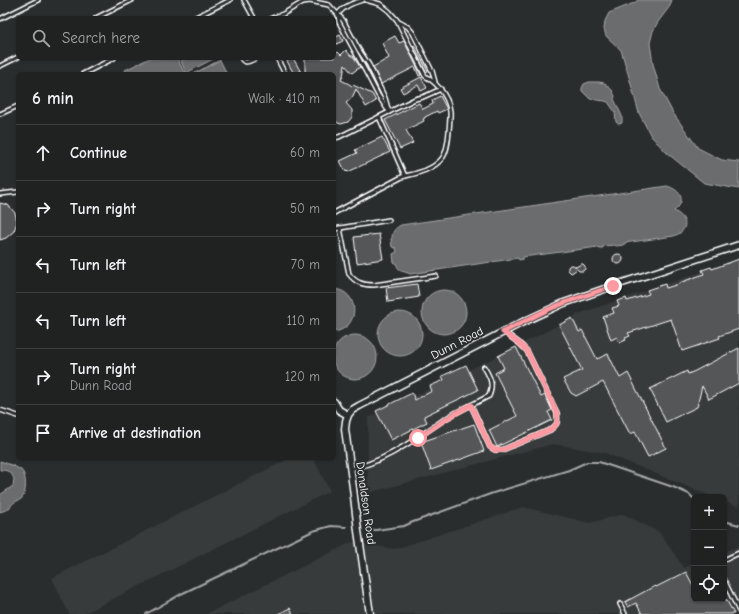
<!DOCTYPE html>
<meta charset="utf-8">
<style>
:root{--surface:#202222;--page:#2d2f2f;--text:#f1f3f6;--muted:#a2a4a5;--line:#3d3f40}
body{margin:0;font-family:"Comic Neue",sans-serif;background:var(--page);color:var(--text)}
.controls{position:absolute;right:12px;bottom:12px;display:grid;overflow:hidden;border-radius:6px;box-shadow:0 1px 3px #0004}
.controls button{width:36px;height:36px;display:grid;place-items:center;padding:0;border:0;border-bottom:1px solid var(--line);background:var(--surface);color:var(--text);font:20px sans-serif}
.stop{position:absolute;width:12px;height:12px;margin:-9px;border:3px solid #ff9aa2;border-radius:50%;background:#fff}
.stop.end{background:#ff9aa2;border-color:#fff;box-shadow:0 1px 4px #0008}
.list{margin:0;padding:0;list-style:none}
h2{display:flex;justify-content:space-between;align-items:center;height:52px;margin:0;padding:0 16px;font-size:17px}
h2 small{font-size:13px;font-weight:400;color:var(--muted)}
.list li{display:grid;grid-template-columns:26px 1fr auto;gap:12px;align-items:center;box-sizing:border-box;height:56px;padding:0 16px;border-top:1px solid var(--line)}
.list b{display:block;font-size:15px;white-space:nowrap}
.list p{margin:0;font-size:13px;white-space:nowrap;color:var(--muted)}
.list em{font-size:13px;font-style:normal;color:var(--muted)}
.icon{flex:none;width:22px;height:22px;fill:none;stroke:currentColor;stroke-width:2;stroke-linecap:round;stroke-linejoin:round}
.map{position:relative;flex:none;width:739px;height:614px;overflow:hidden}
.search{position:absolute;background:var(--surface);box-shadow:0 1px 3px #0004;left:16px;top:16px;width:320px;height:44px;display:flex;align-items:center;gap:10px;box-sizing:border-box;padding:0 14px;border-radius:6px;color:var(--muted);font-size:15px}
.panel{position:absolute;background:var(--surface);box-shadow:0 1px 3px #0004;left:16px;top:72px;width:320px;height:388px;border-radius:6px}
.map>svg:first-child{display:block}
</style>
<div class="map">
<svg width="739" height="614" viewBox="0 0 739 614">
<rect width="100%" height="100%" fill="#2a2d2e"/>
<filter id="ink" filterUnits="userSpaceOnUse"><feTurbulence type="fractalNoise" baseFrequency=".025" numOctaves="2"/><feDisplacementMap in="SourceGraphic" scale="8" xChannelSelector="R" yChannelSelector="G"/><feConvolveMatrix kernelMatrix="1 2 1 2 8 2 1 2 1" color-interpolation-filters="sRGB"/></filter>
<g filter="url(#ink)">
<!-- built -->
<g fill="#373a3b">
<polygon points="739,259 739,507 724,501 724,497 713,497 605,453 553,444 368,493 368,418 498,356 572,318 578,314"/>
<polygon points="290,458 313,458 330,491 83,614 69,614 52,578"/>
<polygon points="523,507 590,523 623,514 659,532 684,568 694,564 694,599 724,599 724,552 739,546 739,614 206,614 352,542 395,549"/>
</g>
<!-- water -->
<g fill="#6a6c6d" stroke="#a6a7a7">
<polygon points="638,0 672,0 670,6 658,22 653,31 650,43 653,64 660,89 673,113 698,148 722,160 739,162 739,189 704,183 667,153 651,136 639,113 629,77 621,50 606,36 604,29 605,21 609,13 634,3"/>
<polygon points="150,58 177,58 185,74 127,74 125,70"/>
<polygon points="188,58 215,58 186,73 181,61"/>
<polygon points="220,60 226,72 222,74 193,74"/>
<polygon points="589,82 599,82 604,83 612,90 615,96 614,99 622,116 622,123 619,124 616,122 615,112 608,102 605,101 590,99 582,91 582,88 584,84"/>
<path d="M 667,186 C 681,190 687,201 674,211 C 683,215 690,225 680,233 C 678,234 676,235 674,236 L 624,243 L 624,245 L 616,246 L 615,245 L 603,246 L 603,248 L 599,248 L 598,247 L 523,257 L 523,259 L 519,260 L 518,258 L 410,274 C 403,271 398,271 396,263 L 394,263 L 393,254 L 397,252 L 396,248 L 392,247 L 391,239 L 392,238 C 392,232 395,228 401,225 Z"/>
<path d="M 334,289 C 360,291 361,328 334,332 Z"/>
<circle cx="444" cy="312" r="22"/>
<circle cx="400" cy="334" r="22"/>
<circle cx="355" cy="357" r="22"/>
<path d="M 0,461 C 6,463 15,466 21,470 C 27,475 27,494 21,499 C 19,501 18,500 15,502 C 12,503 12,506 9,508 C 7,510 3,511 0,512 L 0,495 L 13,486 L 14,479 C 11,472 8,470 0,470 Z"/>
</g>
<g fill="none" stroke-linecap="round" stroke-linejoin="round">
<!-- stream -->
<g stroke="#a6a7a7" stroke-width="2">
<polyline points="724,521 739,525"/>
<polyline points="369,531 404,526 413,522 493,493 569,470 587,462 599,462 673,487 689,494 694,499"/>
<polyline points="146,614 181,594 313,531 331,526 346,527"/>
</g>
</g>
<!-- building -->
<g fill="#555758" stroke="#fff">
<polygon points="340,35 343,41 334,45 334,38"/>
<polygon points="395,36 399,43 404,41 421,75 419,76 415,67 381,84 373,67 389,58 382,43"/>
<polygon points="414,45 428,71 426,72 413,46"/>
<polygon points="346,50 351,56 353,56 355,59 360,67 352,73 345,65 343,76 341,80 349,84 352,86 353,85 372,94 376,101 366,107 356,89 352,98 346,103 352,110 352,117 348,122 341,124 338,123 334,120 334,74 305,74 305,58 334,58 334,55 338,52 341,55"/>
<polygon points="293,58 302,74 294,74 287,61"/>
<polygon points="421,77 427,88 421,91 418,85 403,93 400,88"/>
<polygon points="440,96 447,109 438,113 437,111 425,117 425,118 423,119 424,121 406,130 413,143 400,149 385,120 419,103 423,109 433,104 432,100"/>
<polygon points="382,137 390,152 348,172 347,171 346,172 340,161 357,153 355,150"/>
<polygon points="0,203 8,205 15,213 17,222 14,231 6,238 0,240"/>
<polygon points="379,234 383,259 357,263 354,237"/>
<circle cx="618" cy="259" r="5"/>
<polygon points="739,259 739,329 719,336 720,338 682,351 671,319 628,333 630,336 625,338 626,340 619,343 617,337 611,340 603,317 614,313 612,308 619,306 617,301 626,298 627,301 649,294 647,290 665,284 666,288 679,284 679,283 704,274 702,270 711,267 712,269"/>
<polygon points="581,264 583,264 585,266 585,269 583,271 579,271 577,269 573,272 571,273 568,270 568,267 570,265 573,265 576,267"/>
<polygon points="417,284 419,297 388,302 386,288"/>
<polygon points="572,318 579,332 582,330 597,359 608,354 620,378 628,373 666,448 648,457 635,432 630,434 603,382 576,396 571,393 563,379 582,370 559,325"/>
<polygon points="516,347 541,397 545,395 552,410 548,412 552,420 497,447 489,430 517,416 495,373 504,368 498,356"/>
<polygon points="739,348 739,383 709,399 702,386 697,407 666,422 650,389 687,371 688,374 695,371"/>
<polygon points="466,365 478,390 424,416 427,422 391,440 376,411 412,393 415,400 432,391 430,386 444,380 442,376"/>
<polygon points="474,424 484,451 431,470 421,442"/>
<polygon points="686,572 694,587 694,599 726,599 734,614 642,614 636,603 628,607 625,602 655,586 656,587"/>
<polygon points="290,608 293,614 278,614"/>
</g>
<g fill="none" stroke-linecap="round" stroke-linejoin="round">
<!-- service casing -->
<g stroke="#fff" stroke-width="6">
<g id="service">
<polyline points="244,0 254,18"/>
<path d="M 363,0 C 353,3 344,6 338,14 L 339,22 L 367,74 L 378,95 L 387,109"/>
<polyline points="96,18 132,0"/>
<polyline points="194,18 230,0"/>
<polyline points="272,18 283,14 303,2 310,1 329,5 343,20 359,50 369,65 385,98 389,112"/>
<polyline points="0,19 38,0"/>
<polyline points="399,22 408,27 413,33 432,71 435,82"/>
<path d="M 241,58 C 245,65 250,61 256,58"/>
<polyline points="277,58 285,74"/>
<polyline points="0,66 18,57"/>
<polyline points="83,74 114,58"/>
<polyline points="0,114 18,106"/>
<polyline points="379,117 405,176"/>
<polyline points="334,138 339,137 415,99 423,97 441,89"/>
<polyline points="0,194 18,192"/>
<path d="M 334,213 C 357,201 379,189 402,177 C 407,175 412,175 417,173 C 426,171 438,165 443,157 C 449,148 449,129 450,118 C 452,101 439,84 425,76 L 397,20 L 389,11 L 380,4 L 366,0"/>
<path d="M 340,228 L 349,274 C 356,283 363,285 374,285 L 436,276"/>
<polyline points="334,229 389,220"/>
<path d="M 471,405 L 490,447 L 495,450 L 502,450 L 550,430 C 558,424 558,423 557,413 L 527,351 L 519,343 L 504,332"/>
<polyline points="0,410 18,416"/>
<path d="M 350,469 C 386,462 416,438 445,419 C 459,410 474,404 489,396 C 494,384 490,377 484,367"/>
<polyline points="724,560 739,553"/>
<polyline points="724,580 739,611"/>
<polyline points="620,604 625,614"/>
</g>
</g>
<!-- minor casing -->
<g stroke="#fff" stroke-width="9">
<g id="minor">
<polyline points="334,402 339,410 348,415"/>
<polyline points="370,614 361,551 358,531 353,488 345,429 346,421 348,415 352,410 359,406 523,322 564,303 613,286 739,245"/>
</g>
</g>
<!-- service -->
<use href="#service" stroke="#2a2d2e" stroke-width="3"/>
<!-- minor -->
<use href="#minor" stroke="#2a2d2e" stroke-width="6"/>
</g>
</g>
<g fill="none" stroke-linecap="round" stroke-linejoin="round" filter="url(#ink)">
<!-- route -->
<path stroke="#ff9aa2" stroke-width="5" d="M 418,438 L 446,419 L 471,405 L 490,447 L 495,450 L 502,450 L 550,430 C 558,424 558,423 557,413 L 527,351 L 519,343 L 503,332 L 547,310 L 564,303 L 613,286"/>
</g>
<g text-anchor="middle" stroke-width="4" stroke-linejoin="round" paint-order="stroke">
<!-- street labels -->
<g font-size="12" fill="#fff" stroke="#2a2d2e">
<text transform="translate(457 343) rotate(-27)" y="4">Dunn Road</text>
<text transform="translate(366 503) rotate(82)" y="4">Donaldson Road</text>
</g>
</g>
</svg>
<div class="controls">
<button>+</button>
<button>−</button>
<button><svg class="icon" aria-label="locate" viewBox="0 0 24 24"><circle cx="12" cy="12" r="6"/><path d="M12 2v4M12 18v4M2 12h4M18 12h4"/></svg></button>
</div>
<div class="stop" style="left:418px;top:438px"></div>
<div class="stop end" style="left:613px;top:286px"></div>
<div class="search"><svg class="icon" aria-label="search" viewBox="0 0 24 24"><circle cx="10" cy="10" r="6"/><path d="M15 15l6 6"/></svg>Search here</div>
<section class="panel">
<h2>6 min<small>Walk · 410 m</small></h2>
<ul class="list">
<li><svg class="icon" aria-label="ahead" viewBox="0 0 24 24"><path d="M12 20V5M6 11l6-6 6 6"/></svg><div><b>Continue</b></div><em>60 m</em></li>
<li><svg class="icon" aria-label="right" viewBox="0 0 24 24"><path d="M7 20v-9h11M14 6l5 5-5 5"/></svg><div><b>Turn right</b></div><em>50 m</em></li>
<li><svg class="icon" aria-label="left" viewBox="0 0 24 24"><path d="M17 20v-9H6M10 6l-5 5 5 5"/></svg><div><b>Turn left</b></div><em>70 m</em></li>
<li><svg class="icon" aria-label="left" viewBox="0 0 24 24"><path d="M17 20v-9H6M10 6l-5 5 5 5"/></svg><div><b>Turn left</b></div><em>110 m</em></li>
<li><svg class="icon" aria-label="right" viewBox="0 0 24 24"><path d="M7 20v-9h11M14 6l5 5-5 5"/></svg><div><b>Turn right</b><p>Dunn Road</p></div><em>120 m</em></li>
<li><svg class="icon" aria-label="arrive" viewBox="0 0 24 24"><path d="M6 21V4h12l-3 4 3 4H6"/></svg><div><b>Arrive at destination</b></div></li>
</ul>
</section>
</div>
